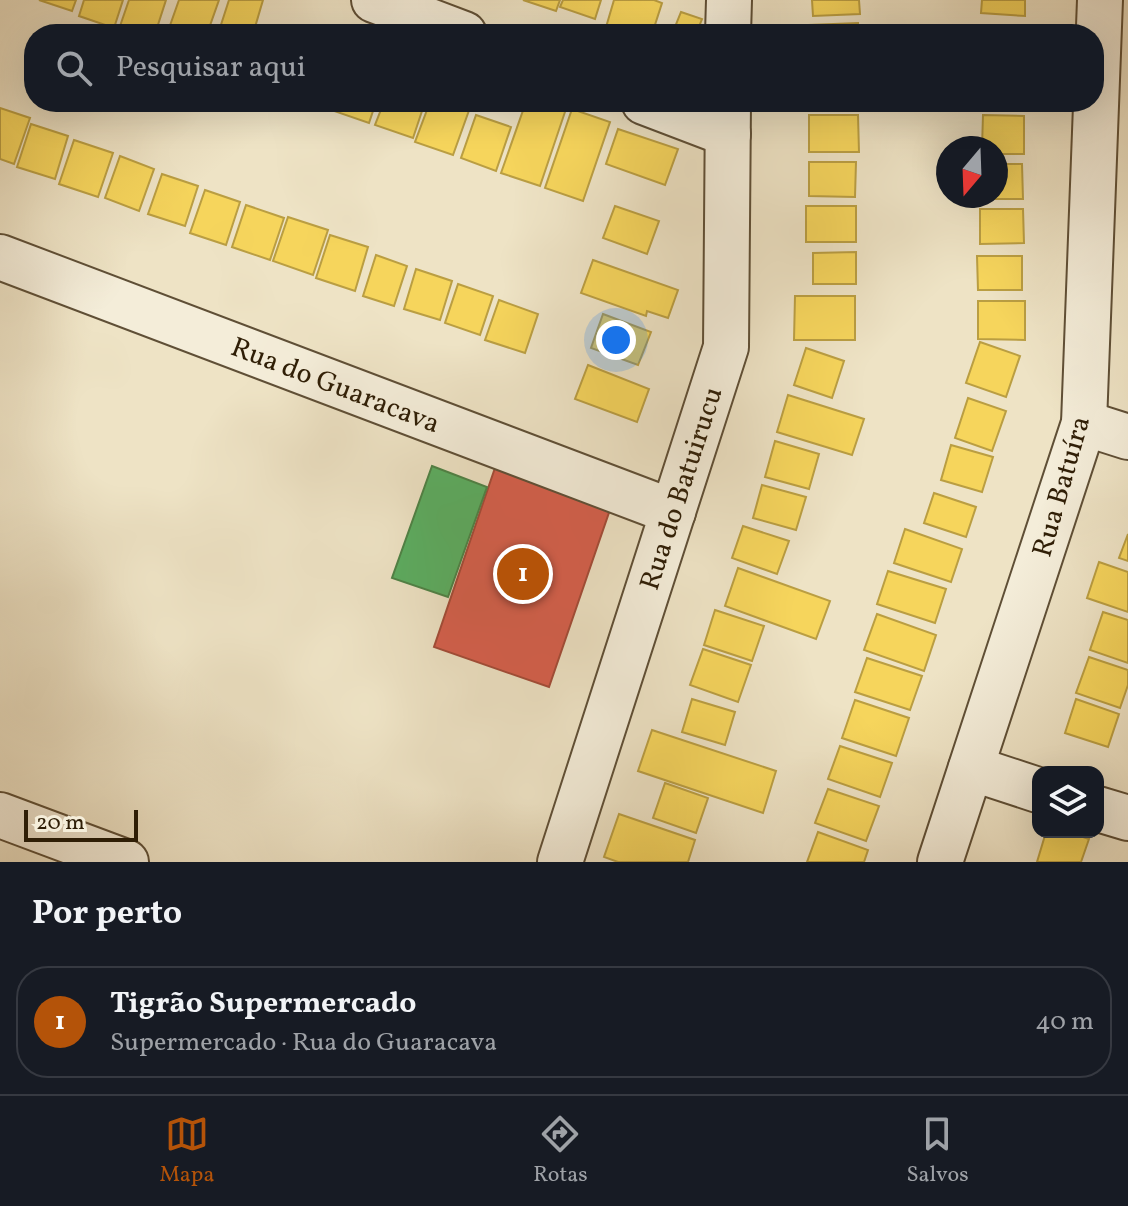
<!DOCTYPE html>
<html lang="pt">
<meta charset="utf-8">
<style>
:root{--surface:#171b24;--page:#242831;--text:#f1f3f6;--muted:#9ea1a6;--line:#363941;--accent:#b45309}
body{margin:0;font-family:Vollkorn,serif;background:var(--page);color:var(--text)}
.controls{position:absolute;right:24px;bottom:24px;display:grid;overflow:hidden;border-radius:16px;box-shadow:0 8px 32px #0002}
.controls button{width:72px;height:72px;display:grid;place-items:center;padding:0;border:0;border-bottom:2px solid var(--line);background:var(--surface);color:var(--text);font:40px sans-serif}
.compass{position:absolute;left:936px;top:136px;width:72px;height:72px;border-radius:50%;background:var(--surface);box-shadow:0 8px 32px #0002;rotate:199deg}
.scale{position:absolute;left:24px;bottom:20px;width:114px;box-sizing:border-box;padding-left:8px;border:4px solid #2f1e06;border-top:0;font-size:22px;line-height:28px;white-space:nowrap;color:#2f1e06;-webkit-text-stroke:6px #f4edd9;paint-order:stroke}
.you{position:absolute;left:616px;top:340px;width:28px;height:28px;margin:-20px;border:6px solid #fff;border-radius:50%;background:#1a73e8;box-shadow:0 0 0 12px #1a73e833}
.badge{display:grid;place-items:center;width:52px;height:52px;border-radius:50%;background:var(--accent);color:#fff;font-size:26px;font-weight:700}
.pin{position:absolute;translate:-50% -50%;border:4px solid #fff;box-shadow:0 2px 8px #0006}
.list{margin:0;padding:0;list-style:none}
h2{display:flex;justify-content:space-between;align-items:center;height:104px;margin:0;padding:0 32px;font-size:34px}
h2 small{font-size:26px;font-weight:400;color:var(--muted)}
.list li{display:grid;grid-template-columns:52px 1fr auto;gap:24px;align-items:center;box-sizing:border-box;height:112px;margin:0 16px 16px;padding:0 16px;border:2px solid var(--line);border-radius:32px}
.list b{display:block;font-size:30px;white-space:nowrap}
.list p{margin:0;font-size:26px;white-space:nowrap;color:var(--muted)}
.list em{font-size:26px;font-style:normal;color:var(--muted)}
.icon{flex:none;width:44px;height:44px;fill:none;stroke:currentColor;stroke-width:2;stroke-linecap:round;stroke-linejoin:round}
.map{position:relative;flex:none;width:1128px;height:862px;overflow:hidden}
.search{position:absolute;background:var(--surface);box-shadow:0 8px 32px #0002;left:24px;right:24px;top:24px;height:88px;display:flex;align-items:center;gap:20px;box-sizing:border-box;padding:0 28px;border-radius:32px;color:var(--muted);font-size:30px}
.sheet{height:232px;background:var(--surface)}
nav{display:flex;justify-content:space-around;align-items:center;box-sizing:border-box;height:112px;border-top:2px solid var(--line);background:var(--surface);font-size:22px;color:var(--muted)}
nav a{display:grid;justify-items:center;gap:4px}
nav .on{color:var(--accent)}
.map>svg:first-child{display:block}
</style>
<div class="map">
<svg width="1128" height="862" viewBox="0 0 1128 862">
<rect width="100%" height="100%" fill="#eee3c5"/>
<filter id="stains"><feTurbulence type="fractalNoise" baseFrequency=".0025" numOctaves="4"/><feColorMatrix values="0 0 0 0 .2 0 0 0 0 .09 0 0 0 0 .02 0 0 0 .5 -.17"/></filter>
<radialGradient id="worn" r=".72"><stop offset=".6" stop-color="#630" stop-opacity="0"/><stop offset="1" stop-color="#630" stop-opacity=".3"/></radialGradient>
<!-- homes -->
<g fill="#f6d55c" stroke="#ba9e42" stroke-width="2">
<polygon points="39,0 76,0 72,11"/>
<polygon points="84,0 123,0 114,28 79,16"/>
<polygon points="129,0 166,0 155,34 135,34 119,29"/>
<polygon points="179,0 219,0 207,34 167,34"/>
<polygon points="229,0 263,0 253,34 218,34"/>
<polygon points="523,0 560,0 556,11"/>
<polygon points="563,0 601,0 595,19 560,7"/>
<polygon points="614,0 654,0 662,3 652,34 604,34"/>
<polygon points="812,0 859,0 860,14 813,16"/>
<polygon points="982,0 1025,0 1025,16 981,13"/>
<polygon points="681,12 702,19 696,34 675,27"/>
<polygon points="858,23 858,34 810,34 809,25"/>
<polygon points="981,29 1025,30 1024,34 981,34"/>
<polygon points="337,102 376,102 369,123 334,111"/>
<polygon points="384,102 425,102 413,138 375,125"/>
<polygon points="430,102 472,102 453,155 415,142"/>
<polygon points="526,102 555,102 567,106 540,186 501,173"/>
<rect x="775" y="102" width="83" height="6"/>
<polygon points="981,102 1026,102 1026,107 982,109"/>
<polygon points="0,108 30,118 14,164 0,159"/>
<polygon points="572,109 610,122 583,201 545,188"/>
<polygon points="476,115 511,127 496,171 461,158"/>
<polygon points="809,115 858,115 859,152 809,152"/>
<polygon points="983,115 1024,116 1024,154 996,154 996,148 982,148"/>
<polygon points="31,124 68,136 55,179 17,167"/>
<polygon points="618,129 678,149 665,185 606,164"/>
<polygon points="74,140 113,153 98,197 59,184"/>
<polygon points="120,156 154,169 139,211 105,198"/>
<polygon points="809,162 856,162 855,197 809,196"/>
<polygon points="996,164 1022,164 1023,199 982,199 982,196 996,196"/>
<polygon points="162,174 198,186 185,226 148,214"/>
<polygon points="205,190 240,202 226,245 190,233"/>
<polygon points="246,205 284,218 270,260 232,247"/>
<polygon points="615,206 659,221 647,254 603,238"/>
<rect x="806" y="206" width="50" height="36"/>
<polygon points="980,209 1023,209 1024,243 980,244"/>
<polygon points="288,217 328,230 313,275 273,261"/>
<polygon points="330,235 368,247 355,291 316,278"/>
<polygon points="856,252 856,284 813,284 813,253"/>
<polygon points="376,255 407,266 394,306 363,296"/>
<polygon points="977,256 1022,256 1022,290 978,290"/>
<polygon points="593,260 678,290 668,318 647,311 646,316 581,293"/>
<polygon points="416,269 452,281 440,320 404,309"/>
<polygon points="458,284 493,296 480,335 445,323"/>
<polygon points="795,296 855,296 855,340 794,340"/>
<polygon points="499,300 538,314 525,353 485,340"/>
<polygon points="978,301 1025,301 1025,340 978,339"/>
<polygon points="603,314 651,332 638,365 591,348"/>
<polygon points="980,342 1020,356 1006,397 966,383"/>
<polygon points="806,348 844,361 832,398 794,385"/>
<polygon points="588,365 649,389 637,422 575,399"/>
<polygon points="788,395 864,419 852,455 777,432"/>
<polygon points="968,398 1006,411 992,451 955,438"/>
<polygon points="775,441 819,454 809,489 765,477"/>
<polygon points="951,445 993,457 982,492 941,480"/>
<polygon points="762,485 806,497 796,530 753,518"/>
<polygon points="934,493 976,507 966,537 924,523"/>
<polygon points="743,526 789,541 777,574 732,558"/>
<polygon points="905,529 962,549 951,582 894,563"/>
<polygon points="1128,534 1128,561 1119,558"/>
<polygon points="1099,562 1128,572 1128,612 1087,598"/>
<polygon points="738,568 830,601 816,639 725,606"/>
<polygon points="888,571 946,589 935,623 877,604"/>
<polygon points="715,610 764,626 752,661 704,645"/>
<polygon points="1103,612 1128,620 1128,663 1090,650"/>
<polygon points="877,614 936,635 924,671 864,650"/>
<polygon points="703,649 751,665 738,702 690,685"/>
<polygon points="1089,657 1128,670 1128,685 1120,708 1076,693"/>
<polygon points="867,658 922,676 910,710 855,692"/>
<polygon points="692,699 735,712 725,745 682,732"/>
<polygon points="1076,699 1119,714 1108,747 1065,733"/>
<polygon points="855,700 909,718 896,756 842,738"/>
<polygon points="652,730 776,771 763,813 638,771"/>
<polygon points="840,746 892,763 880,797 828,779"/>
<polygon points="665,783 708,798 696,833 653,818"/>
<polygon points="828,789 879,806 866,841 815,823"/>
<polygon points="619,814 695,840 688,862 618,862 604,857"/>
<polygon points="818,832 868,850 864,862 807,862"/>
<polygon points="1046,832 1068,832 1089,839 1081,862 1037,862"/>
</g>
<!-- shops -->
<polygon fill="#d6604d" stroke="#a44c38" stroke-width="2" points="497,462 613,501 549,687 434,647"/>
<!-- public -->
<polygon fill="#5aae61" stroke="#4d8346" stroke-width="2" points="432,466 487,487 448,597 392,578"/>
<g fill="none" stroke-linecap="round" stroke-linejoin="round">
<!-- minor casing -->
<g stroke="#5f4f36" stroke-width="48">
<g id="minor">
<polyline points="374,0 464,34"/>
<polyline points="728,34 729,0"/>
<polyline points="644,102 728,134"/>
<polyline points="0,257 673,512"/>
<polyline points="1084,423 1128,437"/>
<polyline points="971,768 1038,790"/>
<polyline points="1098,809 1128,818"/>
<polyline points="0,815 126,862"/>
<polyline points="560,862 726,347 728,102"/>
<polyline points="940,862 1084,423 1100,0"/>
</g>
</g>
<!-- minor -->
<use href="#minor" stroke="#f4edd9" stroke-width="44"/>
</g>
<g text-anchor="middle" stroke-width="8" stroke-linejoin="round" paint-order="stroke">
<!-- street labels -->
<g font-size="28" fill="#2f1e06" stroke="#f4edd9">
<text transform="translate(336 384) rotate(21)" y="10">Rua do Guaracava</text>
<text transform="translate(1060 486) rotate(-74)" y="10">Rua Batuíra</text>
<text transform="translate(680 488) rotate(-72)" y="10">Rua do Batuirucu</text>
</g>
</g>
<rect width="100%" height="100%" filter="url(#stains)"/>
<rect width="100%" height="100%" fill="url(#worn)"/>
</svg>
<div class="controls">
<button><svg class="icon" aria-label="layers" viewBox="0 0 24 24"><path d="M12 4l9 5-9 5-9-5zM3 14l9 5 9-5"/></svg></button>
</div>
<svg class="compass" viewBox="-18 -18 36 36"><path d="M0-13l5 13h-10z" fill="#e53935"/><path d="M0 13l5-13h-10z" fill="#9ea1a6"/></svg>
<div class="scale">20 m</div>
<div class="you"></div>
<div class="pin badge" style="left:523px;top:574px">1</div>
<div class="search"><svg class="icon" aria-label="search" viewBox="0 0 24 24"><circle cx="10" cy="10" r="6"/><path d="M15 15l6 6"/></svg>Pesquisar aqui</div>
</div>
<section class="sheet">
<h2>Por perto<small></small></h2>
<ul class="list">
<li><span class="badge">1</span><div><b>Tigrão Supermercado</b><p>Supermercado · Rua do Guaracava</p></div><em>40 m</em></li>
</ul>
</section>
<nav>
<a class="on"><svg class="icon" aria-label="map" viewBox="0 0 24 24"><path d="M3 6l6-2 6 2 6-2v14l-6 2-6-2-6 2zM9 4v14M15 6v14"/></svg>Mapa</a>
<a><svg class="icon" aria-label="directions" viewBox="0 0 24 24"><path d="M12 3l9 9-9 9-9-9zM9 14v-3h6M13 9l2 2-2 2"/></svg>Rotas</a>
<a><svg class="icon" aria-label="saved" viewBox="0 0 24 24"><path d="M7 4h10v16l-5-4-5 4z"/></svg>Salvos</a>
</nav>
